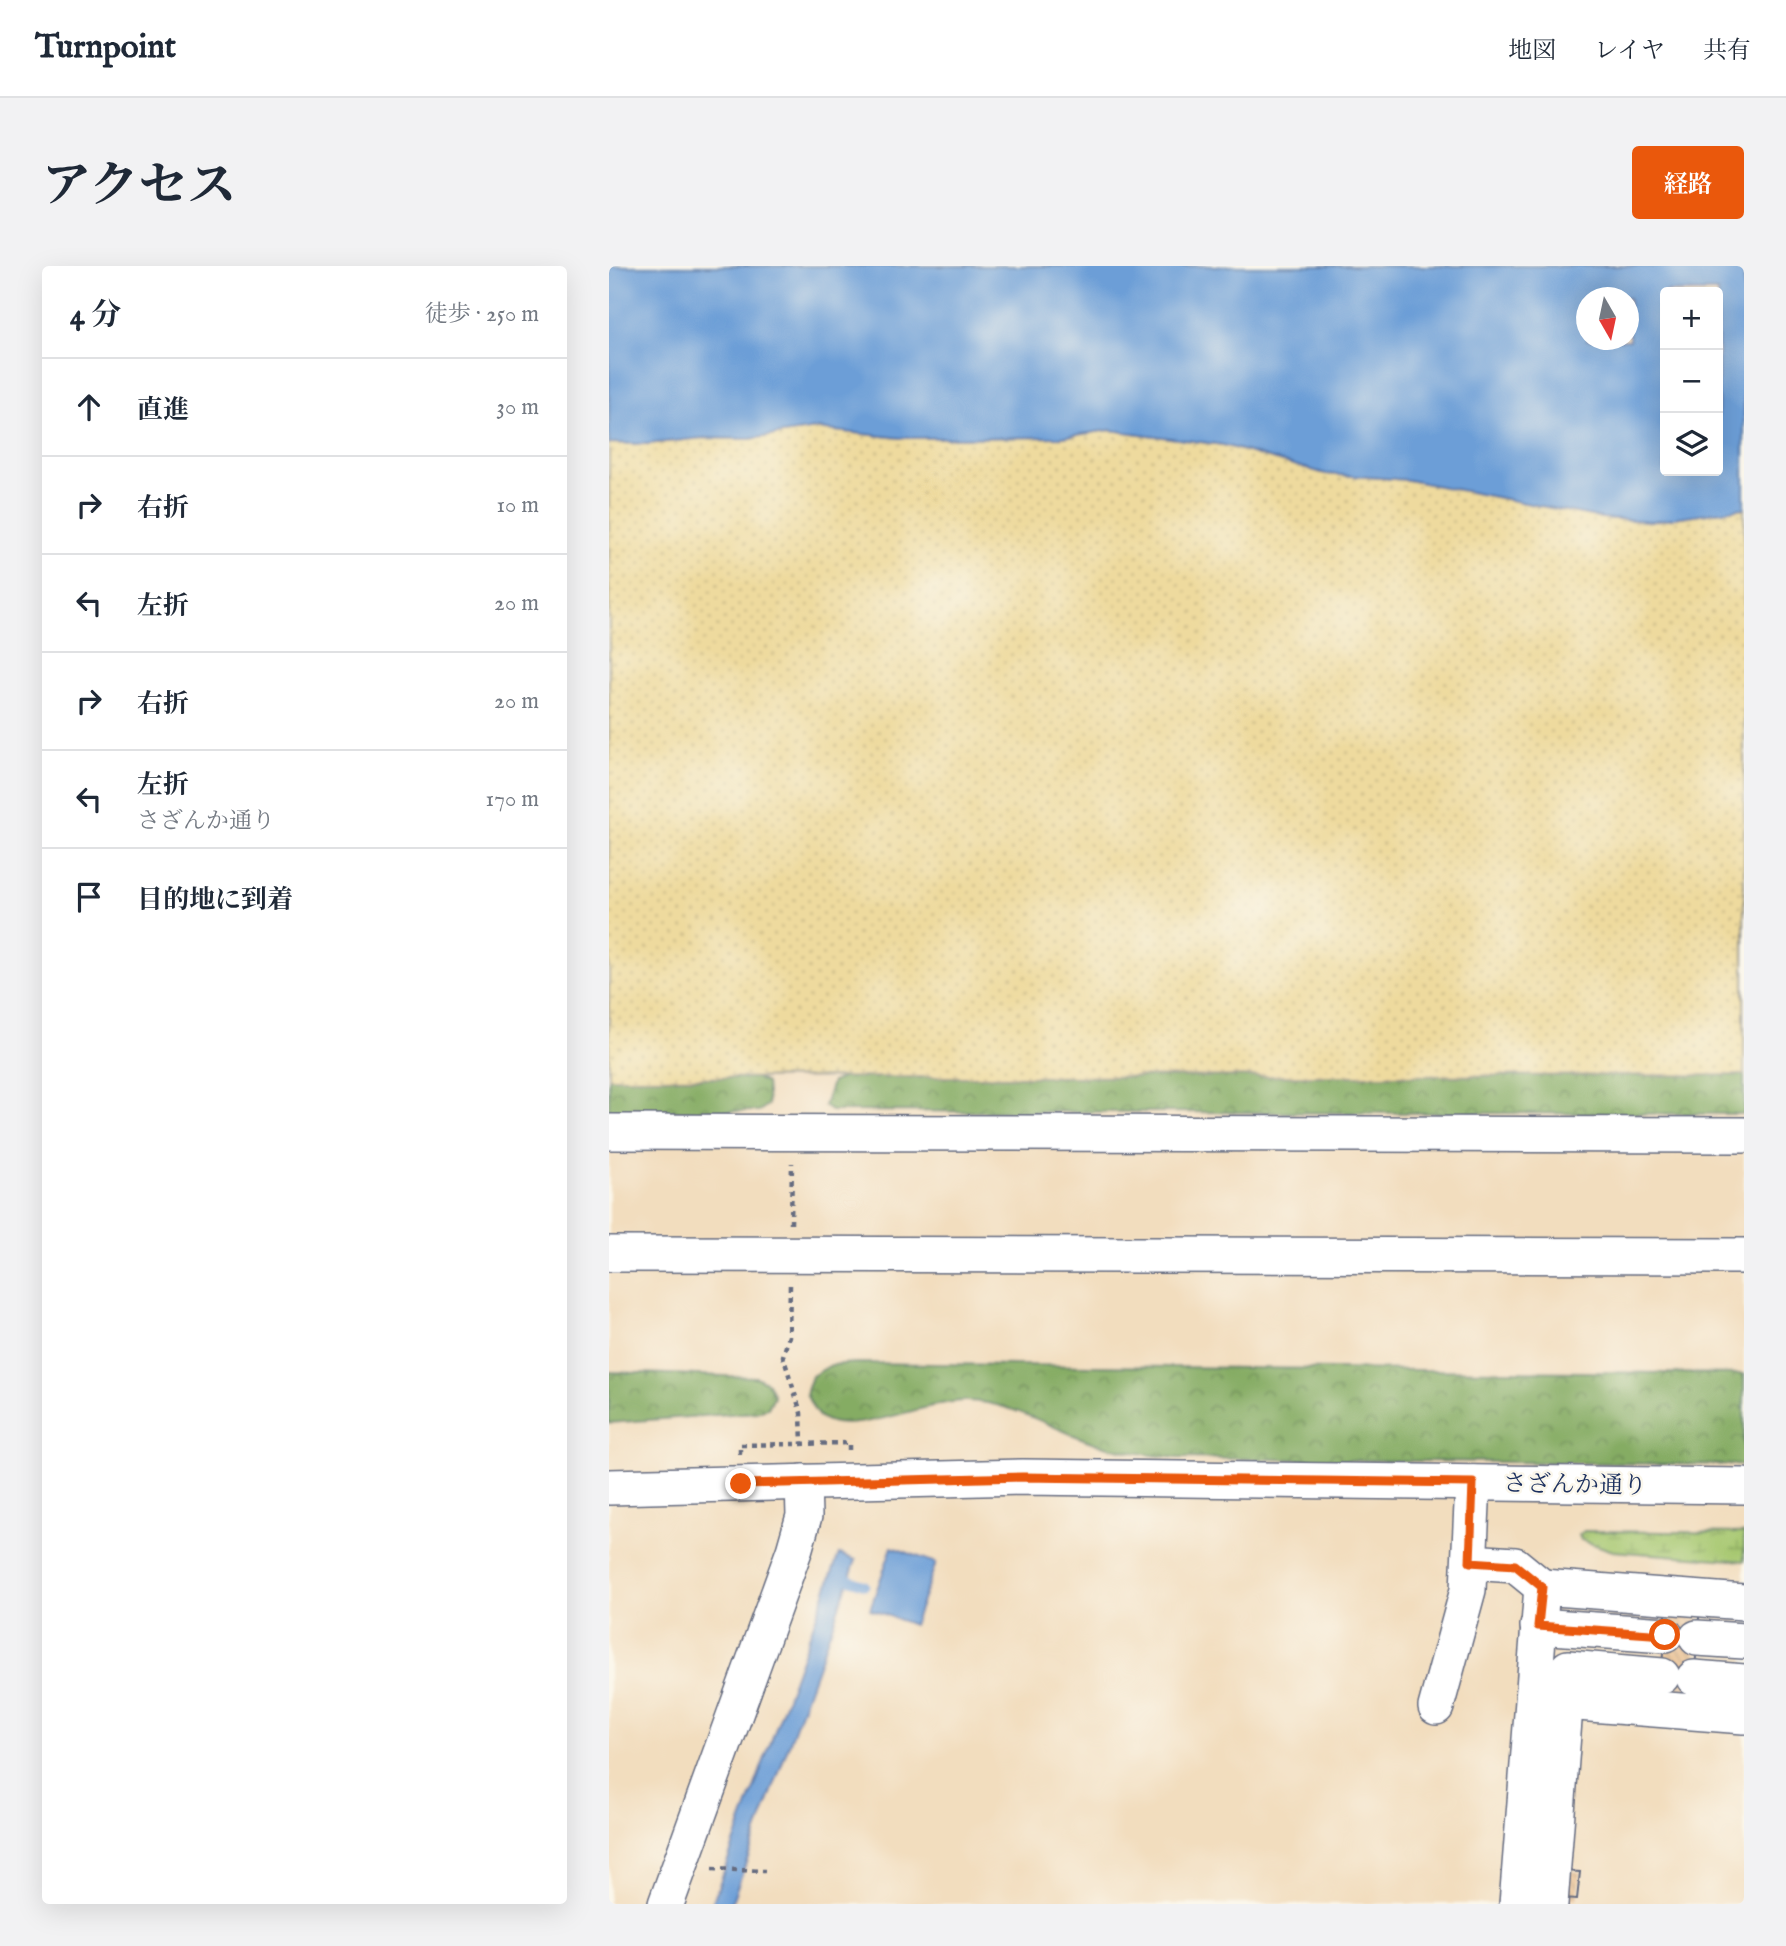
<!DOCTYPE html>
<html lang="ja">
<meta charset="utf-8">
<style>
:root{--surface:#fff;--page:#f2f2f3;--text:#1f2937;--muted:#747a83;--line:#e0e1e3;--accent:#ea580c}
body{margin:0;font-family:"IM FELL English","Noto Serif JP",serif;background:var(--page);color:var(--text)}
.controls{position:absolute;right:21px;top:21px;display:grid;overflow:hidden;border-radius:7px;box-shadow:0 7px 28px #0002}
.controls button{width:63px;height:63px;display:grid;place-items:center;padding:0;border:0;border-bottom:2px solid var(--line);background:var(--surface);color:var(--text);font:35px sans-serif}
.compass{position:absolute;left:967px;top:21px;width:63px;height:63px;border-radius:50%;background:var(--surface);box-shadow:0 7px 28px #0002;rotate:171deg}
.stop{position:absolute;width:21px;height:21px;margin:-16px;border:5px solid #ea580c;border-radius:50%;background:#fff}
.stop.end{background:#ea580c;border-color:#fff;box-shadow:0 2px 7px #0008}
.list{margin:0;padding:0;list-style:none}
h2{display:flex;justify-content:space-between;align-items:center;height:91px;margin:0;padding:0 28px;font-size:30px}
h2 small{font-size:23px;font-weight:400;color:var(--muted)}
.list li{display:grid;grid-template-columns:46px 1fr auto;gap:21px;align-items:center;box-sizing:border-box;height:98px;padding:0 28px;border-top:2px solid var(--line)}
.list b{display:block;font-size:26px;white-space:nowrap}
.list p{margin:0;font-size:23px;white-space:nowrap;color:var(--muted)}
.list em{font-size:23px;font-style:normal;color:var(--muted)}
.icon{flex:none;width:38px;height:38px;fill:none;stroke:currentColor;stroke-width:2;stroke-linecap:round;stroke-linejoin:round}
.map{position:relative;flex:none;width:1135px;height:1638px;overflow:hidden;border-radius:7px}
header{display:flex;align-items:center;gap:42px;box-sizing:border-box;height:98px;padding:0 35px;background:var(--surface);border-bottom:2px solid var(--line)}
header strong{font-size:33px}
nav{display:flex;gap:38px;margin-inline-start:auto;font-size:24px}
.intro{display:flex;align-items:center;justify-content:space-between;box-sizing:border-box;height:168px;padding:0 42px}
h1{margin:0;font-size:49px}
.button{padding:18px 32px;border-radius:7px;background:var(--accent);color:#fff;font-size:24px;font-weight:700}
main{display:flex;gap:42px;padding:0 42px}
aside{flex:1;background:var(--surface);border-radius:7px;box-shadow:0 7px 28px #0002}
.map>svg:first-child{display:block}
</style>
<header>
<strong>Turnpoint</strong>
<nav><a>地図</a><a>レイヤ</a><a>共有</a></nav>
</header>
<div class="intro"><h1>アクセス</h1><a class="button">経路</a></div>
<main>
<aside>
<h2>4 分<small>徒歩 · 250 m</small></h2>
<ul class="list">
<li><svg class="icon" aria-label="ahead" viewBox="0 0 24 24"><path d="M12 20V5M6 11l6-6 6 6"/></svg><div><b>直進</b></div><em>30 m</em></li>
<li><svg class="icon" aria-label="right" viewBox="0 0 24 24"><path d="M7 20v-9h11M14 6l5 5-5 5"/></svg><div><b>右折</b></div><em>10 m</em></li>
<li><svg class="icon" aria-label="left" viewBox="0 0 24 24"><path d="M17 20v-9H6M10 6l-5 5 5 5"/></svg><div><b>左折</b></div><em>20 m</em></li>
<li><svg class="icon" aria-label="right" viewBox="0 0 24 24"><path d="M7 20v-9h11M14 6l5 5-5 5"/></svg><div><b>右折</b></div><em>20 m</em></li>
<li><svg class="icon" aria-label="left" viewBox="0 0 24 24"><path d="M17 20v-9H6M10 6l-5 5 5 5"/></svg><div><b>左折</b><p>さざんか通り</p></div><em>170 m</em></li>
<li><svg class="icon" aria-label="arrive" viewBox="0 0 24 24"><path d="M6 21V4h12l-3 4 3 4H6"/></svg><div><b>目的地に到着</b></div></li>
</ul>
</aside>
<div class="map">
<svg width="1135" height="1638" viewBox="0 0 1135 1638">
<defs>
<pattern id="forest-crowns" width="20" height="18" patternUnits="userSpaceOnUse" patternTransform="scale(1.75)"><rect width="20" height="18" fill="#85ac63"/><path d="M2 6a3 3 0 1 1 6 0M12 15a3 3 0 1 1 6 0" fill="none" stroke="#6c8c55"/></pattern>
<pattern id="wetland-marsh" width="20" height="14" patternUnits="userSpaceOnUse" patternTransform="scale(1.75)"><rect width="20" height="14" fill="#a7c871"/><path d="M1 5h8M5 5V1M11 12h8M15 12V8" fill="none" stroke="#8fac64"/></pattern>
<pattern id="sand-dots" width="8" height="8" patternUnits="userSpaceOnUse" patternTransform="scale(1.75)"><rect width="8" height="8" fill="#eeda9e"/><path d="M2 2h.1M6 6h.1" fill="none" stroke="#ccbb8a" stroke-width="1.8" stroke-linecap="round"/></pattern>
<pattern id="building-back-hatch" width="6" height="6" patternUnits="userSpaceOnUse" patternTransform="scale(1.75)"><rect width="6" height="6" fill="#e6b580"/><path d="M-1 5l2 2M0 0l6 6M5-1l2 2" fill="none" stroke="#ba946c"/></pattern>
</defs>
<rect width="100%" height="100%" fill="#fbf7ec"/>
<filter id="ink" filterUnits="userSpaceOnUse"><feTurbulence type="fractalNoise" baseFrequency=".0143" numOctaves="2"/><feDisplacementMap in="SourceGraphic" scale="14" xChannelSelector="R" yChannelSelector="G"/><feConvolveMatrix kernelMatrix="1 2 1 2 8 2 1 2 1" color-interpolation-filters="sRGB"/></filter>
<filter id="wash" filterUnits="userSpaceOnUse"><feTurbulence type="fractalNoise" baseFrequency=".00686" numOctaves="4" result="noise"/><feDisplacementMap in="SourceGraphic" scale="28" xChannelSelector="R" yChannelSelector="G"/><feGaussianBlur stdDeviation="1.57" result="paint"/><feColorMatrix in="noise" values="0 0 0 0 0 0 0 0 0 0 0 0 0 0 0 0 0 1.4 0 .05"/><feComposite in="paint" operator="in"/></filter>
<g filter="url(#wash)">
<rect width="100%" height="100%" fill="#f2ddbe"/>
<!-- forest -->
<g fill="url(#forest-crowns)" stroke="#506e60" stroke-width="2">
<polygon points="1135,809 1135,848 222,845 215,840 223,816 235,811"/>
<polygon points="0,812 147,812 157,817 159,839 150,845 0,846"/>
<path d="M 246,1097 L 1135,1108 L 1135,1199 L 568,1192 C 541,1189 515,1186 489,1178 C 446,1165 403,1135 357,1135 C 319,1134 240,1173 211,1151 C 205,1147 201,1135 197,1128 L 203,1110 L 222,1099 Z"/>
<polygon points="0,1106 147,1111 159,1117 165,1130 159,1142 147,1146 0,1157"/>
</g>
<!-- wetland -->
<polygon fill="url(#wetland-marsh)" stroke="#617c68" stroke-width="2" points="975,1265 1135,1267 1135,1295 1004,1285 972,1274 970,1269"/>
<!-- sand -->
<polygon fill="url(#sand-dots)" stroke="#84847e" stroke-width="2" points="207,163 292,172 453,171 501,164 614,179 717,208 799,214 993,252 1043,255 1135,242 1135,809 0,812 0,177 38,178 94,172 140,173"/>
<!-- water -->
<g fill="#6c9ed7" stroke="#44669a" stroke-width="2" fill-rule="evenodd">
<path d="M 0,0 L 1135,0 L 1135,242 L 1043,255 L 993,252 L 799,214 L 717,208 L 614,179 L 501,164 L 453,171 L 292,172 L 207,163 L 140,173 L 94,172 L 38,178 L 0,177 ZM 1056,26 L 1109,26 L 1109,205 L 1056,205 ZM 978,32 L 1020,32 L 1020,74 L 978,74 Z"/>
<polygon points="283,1281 327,1297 304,1359 261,1343"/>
<polygon points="230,1288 247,1294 122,1638 103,1638"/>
</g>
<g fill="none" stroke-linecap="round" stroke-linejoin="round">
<!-- stream -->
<polyline stroke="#6c9ed7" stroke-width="9" points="231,1310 256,1319"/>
</g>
<g id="blocks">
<!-- building -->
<g fill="url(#building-back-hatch)">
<polygon points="1058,1336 1091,1339 1084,1429 1051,1426"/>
<polygon points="956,1605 971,1606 968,1633 954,1632"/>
</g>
</g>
</g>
<g filter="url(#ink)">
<use href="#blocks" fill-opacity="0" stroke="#666c80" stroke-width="2"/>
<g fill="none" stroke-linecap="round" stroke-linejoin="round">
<!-- minor casing -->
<g stroke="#666c80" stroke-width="38">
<g id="minor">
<polyline points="0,866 1135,869"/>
<polyline points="0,988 1135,990"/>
<polyline points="0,1221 414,1211 1135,1220"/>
<polyline points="861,1296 906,1299 933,1321"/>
<polyline points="929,1360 1056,1369"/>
<polyline points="1088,1372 1135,1375"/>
<polyline points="1085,1412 1135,1416"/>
<polyline points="956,1436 1135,1450"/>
<polyline points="827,1441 859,1324 864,1217"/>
<polyline points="57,1638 185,1285 195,1250 194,1216"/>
<polyline points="908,1638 933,1321 1135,1336"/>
<polyline points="941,1638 959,1402 1053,1410"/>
</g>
</g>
<!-- path -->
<g stroke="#666c80" stroke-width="4.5" stroke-dasharray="5 5" stroke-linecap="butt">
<polyline points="182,958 183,897"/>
<polyline points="181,1019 180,1070 174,1090 192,1147 193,1178"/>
<polyline points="131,1188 131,1179 240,1177 240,1184"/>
<polyline points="103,1603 156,1605"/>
</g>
<!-- minor -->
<use href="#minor" stroke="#fff" stroke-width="35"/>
</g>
</g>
<g fill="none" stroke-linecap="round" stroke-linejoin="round" filter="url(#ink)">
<!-- route -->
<polyline stroke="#ea580c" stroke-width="9" points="132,1218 414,1211 864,1217 861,1296 906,1299 933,1321 929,1360 1056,1369"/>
</g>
<g text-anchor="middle" stroke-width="5" stroke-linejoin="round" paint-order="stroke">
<!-- street labels -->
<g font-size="24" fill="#1b2f5e" stroke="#fbf7ec">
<text transform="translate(966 1218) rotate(1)" y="8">さざんか通り</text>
</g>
</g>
</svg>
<div class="controls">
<button>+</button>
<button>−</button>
<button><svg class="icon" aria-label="layers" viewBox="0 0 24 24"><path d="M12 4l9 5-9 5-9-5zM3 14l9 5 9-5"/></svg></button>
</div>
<svg class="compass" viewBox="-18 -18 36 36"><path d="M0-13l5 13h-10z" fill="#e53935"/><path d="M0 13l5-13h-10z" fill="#747a83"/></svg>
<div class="stop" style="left:1056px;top:1369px"></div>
<div class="stop end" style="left:132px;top:1218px"></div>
</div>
</main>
